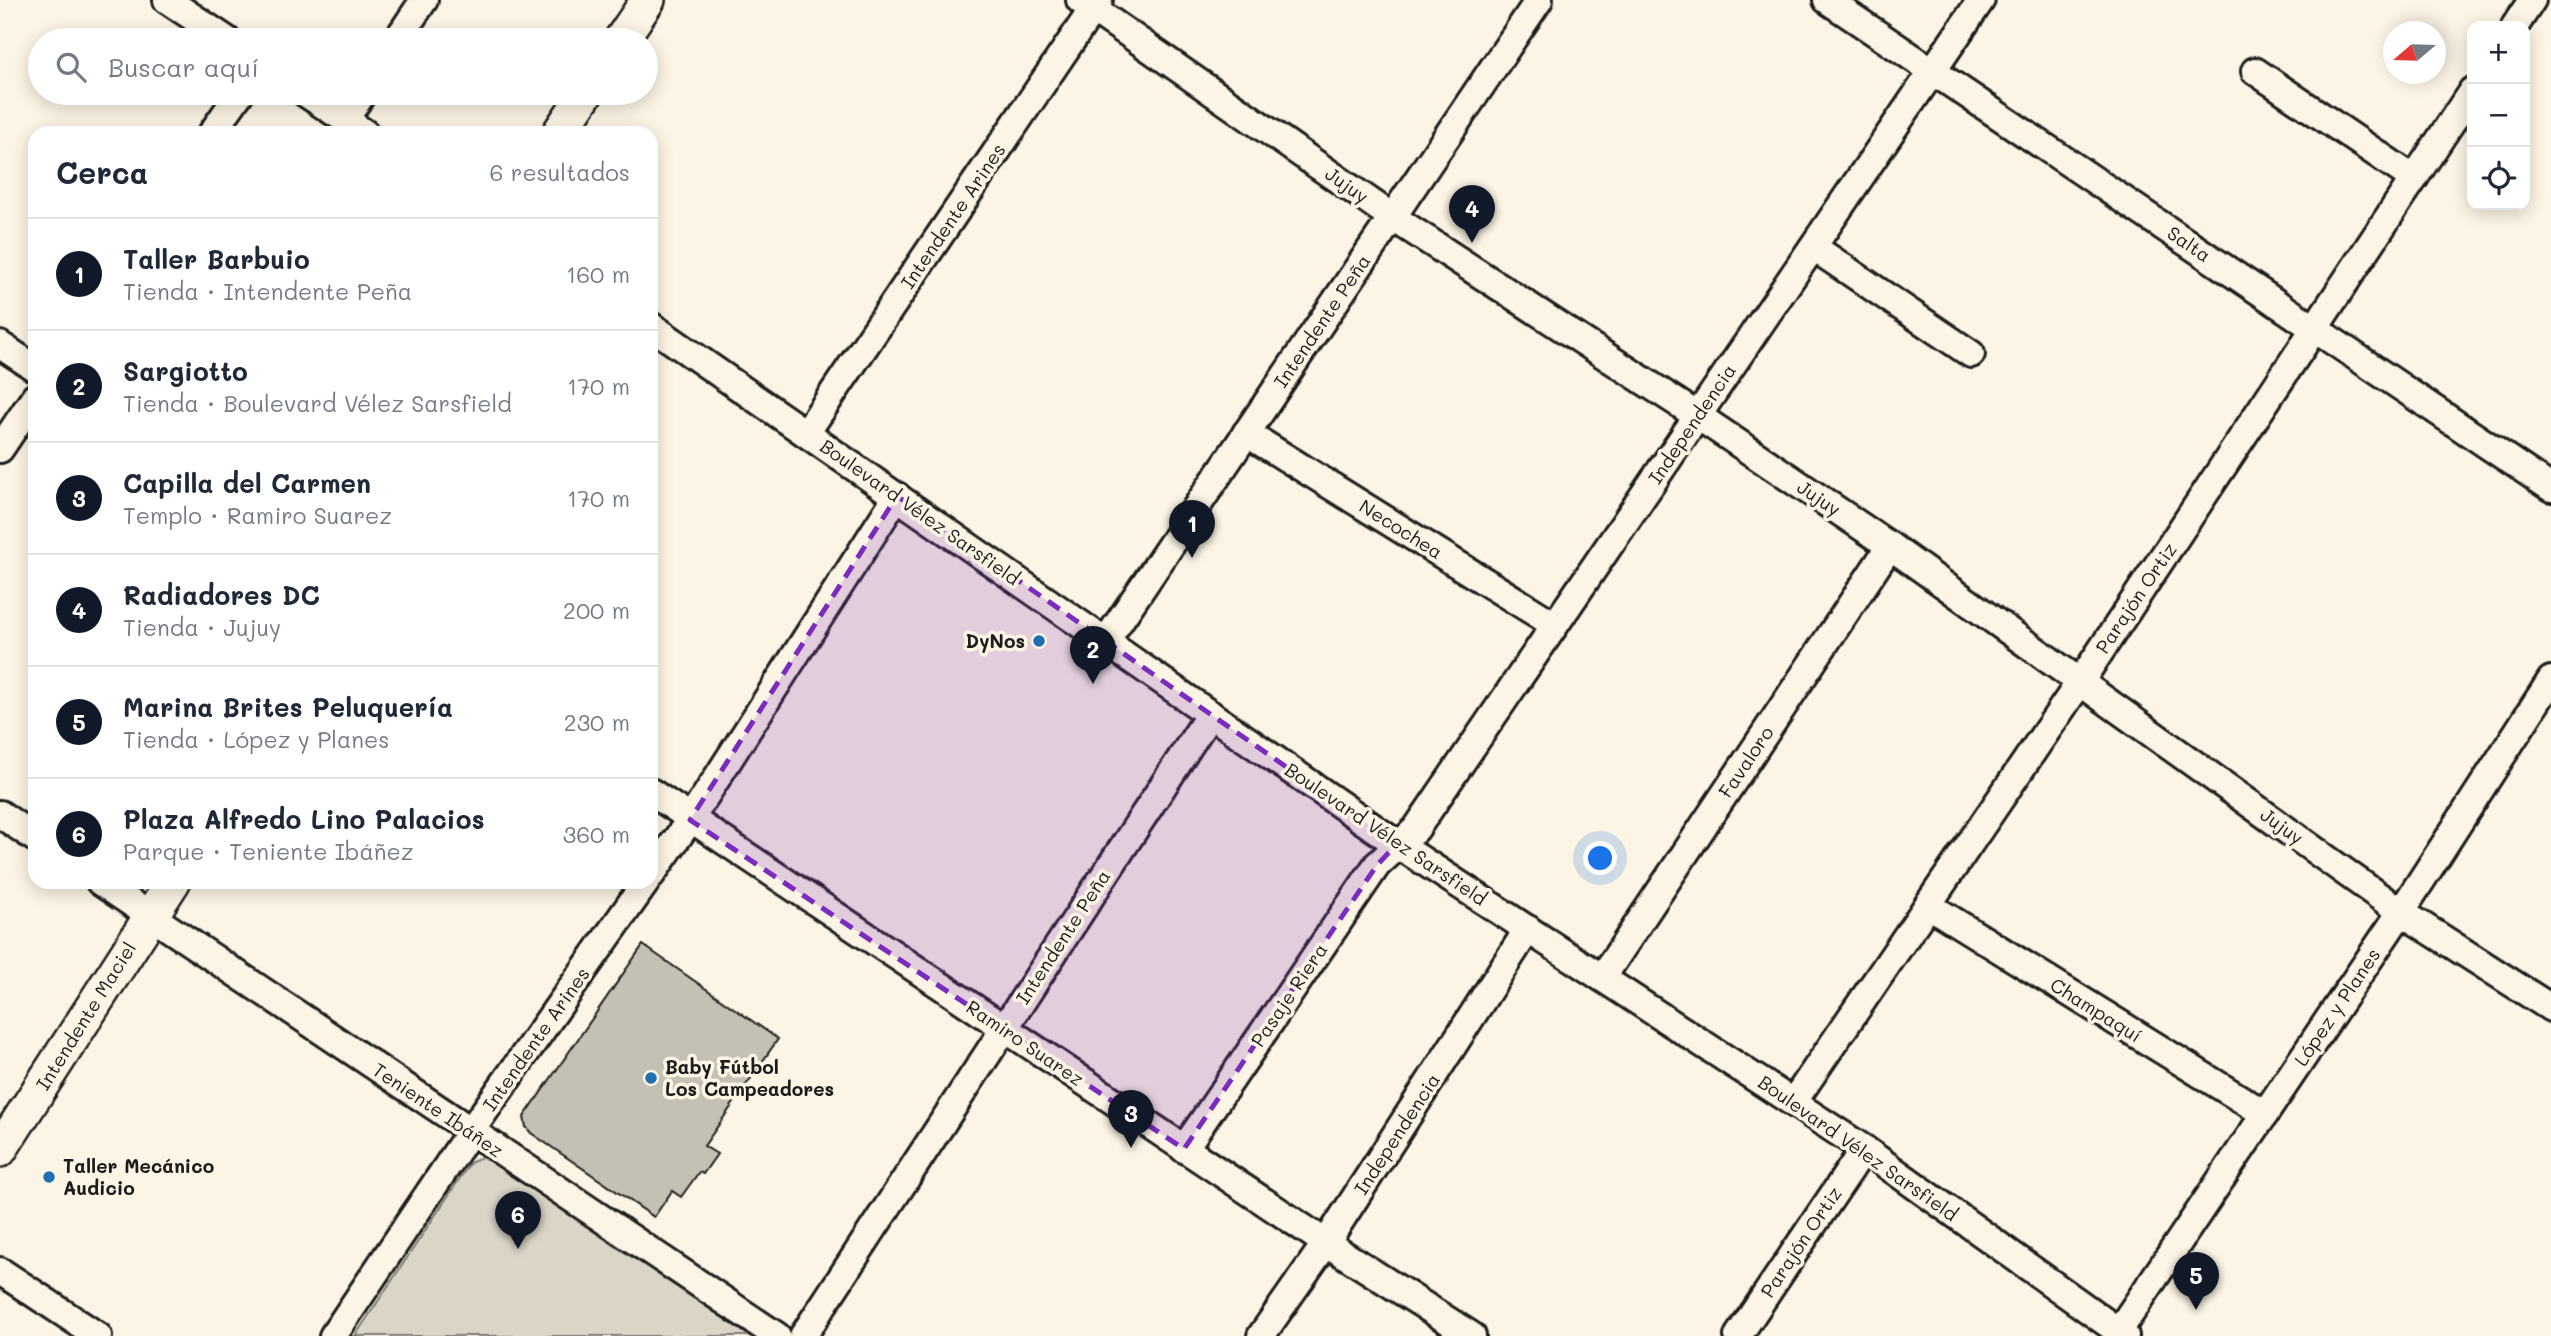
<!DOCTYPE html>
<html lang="es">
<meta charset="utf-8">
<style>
:root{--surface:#fff;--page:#f6f6f7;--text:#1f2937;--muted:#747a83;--line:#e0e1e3;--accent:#111827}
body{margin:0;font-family:Mali,sans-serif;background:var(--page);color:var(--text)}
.controls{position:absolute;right:21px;top:21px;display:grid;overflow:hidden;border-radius:14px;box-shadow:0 4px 18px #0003}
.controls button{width:63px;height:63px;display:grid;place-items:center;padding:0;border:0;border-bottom:2px solid var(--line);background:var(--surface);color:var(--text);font:35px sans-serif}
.compass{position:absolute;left:2383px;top:21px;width:63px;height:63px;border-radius:50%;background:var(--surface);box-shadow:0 4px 18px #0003;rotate:251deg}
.you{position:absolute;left:1601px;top:859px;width:24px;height:24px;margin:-18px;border:5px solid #fff;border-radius:50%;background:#1a73e8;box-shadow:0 0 0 10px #1a73e833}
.badge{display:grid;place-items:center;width:46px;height:46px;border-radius:50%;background:var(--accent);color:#fff;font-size:23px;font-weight:700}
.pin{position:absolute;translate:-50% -58px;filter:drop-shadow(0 2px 4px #0008)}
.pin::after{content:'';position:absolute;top:37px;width:24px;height:21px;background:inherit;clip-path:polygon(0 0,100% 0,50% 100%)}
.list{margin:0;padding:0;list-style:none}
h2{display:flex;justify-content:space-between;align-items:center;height:91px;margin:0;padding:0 28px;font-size:30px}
h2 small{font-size:23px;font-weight:400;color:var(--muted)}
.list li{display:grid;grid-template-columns:46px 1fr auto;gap:21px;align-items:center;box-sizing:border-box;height:112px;padding:0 28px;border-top:2px solid var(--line)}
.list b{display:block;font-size:26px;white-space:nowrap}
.list p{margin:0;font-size:23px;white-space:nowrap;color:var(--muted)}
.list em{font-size:23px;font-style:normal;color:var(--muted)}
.icon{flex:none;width:38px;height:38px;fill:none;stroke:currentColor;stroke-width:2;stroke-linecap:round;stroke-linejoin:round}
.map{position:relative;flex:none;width:2551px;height:1336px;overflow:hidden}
.search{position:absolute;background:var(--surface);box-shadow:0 4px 18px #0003;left:28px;top:28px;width:630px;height:77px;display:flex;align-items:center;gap:18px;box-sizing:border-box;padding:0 24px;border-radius:38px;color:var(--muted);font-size:26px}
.panel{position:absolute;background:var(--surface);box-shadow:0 4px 18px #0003;left:28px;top:126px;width:630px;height:763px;border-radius:21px}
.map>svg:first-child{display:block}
</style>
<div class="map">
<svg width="2551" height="1336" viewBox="0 0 2551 1336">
<rect width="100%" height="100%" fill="#fcf5e5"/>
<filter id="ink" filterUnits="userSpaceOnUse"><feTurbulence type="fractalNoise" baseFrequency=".0143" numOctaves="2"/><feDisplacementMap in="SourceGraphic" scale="14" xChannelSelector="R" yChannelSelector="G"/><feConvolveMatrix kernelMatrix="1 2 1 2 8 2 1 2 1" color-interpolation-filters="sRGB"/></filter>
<g filter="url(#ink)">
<!-- green -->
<polygon fill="#dbd5c8" stroke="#7c7872" stroke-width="2" points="483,1156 488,1157 750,1336 355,1336 470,1163"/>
<!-- building -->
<polygon fill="#c4c0b3" stroke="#1c1c1c" stroke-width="2" points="643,945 778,1039 704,1146 717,1154 703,1174 699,1172 681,1197 672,1191 654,1217 531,1133 526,1127 524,1117"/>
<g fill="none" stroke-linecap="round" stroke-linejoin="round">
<!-- minor casing -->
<g stroke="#1c1c1c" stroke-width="32">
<g id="minor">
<polyline points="167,0 227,40"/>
<polyline points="1080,0 1392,217 1698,416 1890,546 2401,912 2551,1008"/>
<polyline points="1827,0 2551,488"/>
<polyline points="2515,26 2532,0"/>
<polyline points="397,40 424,0"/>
<polyline points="2255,71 2414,179"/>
<polyline points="305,93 365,133"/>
<polyline points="345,119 363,93"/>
<polyline points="212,133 240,93"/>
<polyline points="1813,247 1971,354"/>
<polyline points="651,326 1397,844 1864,1149 2125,1336"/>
<polyline points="0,345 35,368"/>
<polyline points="806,433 1099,0"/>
<polyline points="1246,433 1555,625"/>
<polyline points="0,449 35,397"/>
<polyline points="1106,641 1539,0"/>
<polyline points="651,792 1326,1243 1472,1336"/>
<polyline points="0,814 35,838"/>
<polyline points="651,875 690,820 897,496"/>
<polyline points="100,882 777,1336"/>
<polyline points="1928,905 2265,1114"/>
<polyline points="1602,978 1890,546"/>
<polyline points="1794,1101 2080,682 2472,91"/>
<polyline points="1184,1149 1377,865 1416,829 1981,0"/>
<polyline points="0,1271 98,1336"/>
<polyline points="2118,1332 2401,912 2551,680"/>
<polyline points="333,1336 470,1132 646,882"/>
<polyline points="803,1336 1210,714"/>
<polyline points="1261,1336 1326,1243 1528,929"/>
<polyline points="1738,1336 1864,1149"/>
</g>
</g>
<!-- major casing -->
<g stroke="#1c1c1c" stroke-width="38">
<g id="major">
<polyline points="621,40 648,0"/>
<polyline points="559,133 586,93"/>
<polyline points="0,1150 173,882"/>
</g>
</g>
<!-- minor -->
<use href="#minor" stroke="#fcf5e5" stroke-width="26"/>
<!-- major -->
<use href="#major" stroke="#fcf5e5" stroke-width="33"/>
</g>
</g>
<!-- marked area -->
<path fill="#7b2cbf" fill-opacity="0.2" stroke="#7b2cbf" stroke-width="5" stroke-dasharray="14 9" stroke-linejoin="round" d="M 897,496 L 1397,844 L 1377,865 L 1184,1149 L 690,820 Z"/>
<!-- markers -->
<g fill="#1f6fb2" stroke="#fcf5e5" stroke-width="2.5">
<circle cx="1039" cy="641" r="7"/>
<circle cx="651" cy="1078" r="7"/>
<circle cx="49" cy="1177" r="7"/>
</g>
<g text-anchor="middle" stroke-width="7" stroke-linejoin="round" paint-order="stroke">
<!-- street labels -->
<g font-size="19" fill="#1c1c1c" stroke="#fcf5e5">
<text transform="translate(1347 185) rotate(35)" y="7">Jujuy</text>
<text transform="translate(953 216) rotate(-56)" y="7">Intendente Arines</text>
<text transform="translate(2189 244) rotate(34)" y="7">Salta</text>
<text transform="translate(1322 321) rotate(-56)" y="7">Intendente Peña</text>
<text transform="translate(1692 424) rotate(-56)" y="7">Independencia</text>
<text transform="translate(1819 498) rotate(34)" y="7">Jujuy</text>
<text transform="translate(920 512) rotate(35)" y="7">Boulevard Vélez Sarsfield</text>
<text transform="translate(1401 529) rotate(32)" y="7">Necochea</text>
<text transform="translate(2136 598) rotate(-56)" y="7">Parajón Ortiz</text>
<text transform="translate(1746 762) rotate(-56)" y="7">Favaloro</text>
<text transform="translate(2282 826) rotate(36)" y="7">Jujuy</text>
<text transform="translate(1386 834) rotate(34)" y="7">Boulevard Vélez Sarsfield</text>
<text transform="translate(1063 937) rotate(-57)" y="7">Intendente Peña</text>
<text transform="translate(1289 995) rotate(-56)" y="7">Pasaje Riera</text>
<text transform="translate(2337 1007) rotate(-56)" y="7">López y Planes</text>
<text transform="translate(2096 1010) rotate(32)" y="7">Champaquí</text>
<text transform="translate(86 1016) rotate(-58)" y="7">Intendente Maciel</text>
<text transform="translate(536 1039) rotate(-55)" y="7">Intendente Arines</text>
<text transform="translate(1025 1043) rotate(34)" y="7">Ramiro Suarez</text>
<text transform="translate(438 1110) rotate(34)" y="7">Teniente Ibáñez</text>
<text transform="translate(1397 1134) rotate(-57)" y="7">Independencia</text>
<text transform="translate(1858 1148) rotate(35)" y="7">Boulevard Vélez Sarsfield</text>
<text transform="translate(1801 1242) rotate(-56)" y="7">Parajón Ortiz</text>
</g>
<!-- poi labels -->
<g font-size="19" font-weight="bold" fill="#1c1c1c" stroke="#fcf5e5" text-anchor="start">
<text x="1025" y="648" text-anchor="end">DyNos</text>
<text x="665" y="1074">Baby Fútbol<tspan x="665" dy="22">Los Campeadores</tspan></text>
<text x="63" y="1173">Taller Mecánico<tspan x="63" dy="22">Audicio</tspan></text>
</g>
</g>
</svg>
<div class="controls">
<button>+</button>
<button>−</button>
<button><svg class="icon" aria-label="locate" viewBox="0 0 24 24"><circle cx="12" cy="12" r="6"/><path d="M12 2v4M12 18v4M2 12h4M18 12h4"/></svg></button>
</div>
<svg class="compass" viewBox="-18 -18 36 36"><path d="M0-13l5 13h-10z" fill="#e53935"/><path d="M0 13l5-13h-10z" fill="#747a83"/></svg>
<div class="you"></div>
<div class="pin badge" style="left:1192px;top:558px">1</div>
<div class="pin badge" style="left:1093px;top:684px">2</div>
<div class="pin badge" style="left:1131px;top:1148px">3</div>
<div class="pin badge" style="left:1472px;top:243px">4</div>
<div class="pin badge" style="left:2196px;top:1310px">5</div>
<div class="pin badge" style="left:518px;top:1249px">6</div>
<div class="search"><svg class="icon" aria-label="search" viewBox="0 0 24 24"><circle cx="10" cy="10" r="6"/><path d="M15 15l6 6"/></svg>Buscar aquí</div>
<section class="panel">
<h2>Cerca<small>6 resultados</small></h2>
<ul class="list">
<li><span class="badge">1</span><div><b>Taller Barbuio</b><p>Tienda · Intendente Peña</p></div><em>160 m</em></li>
<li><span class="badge">2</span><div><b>Sargiotto</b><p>Tienda · Boulevard Vélez Sarsfield</p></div><em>170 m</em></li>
<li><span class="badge">3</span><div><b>Capilla del Carmen</b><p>Templo · Ramiro Suarez</p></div><em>170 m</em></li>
<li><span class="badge">4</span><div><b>Radiadores DC</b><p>Tienda · Jujuy</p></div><em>200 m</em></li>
<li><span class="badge">5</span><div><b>Marina Brites Peluquería</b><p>Tienda · López y Planes</p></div><em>230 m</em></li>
<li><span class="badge">6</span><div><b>Plaza Alfredo Lino Palacios</b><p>Parque · Teniente Ibáñez</p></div><em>360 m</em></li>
</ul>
</section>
</div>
